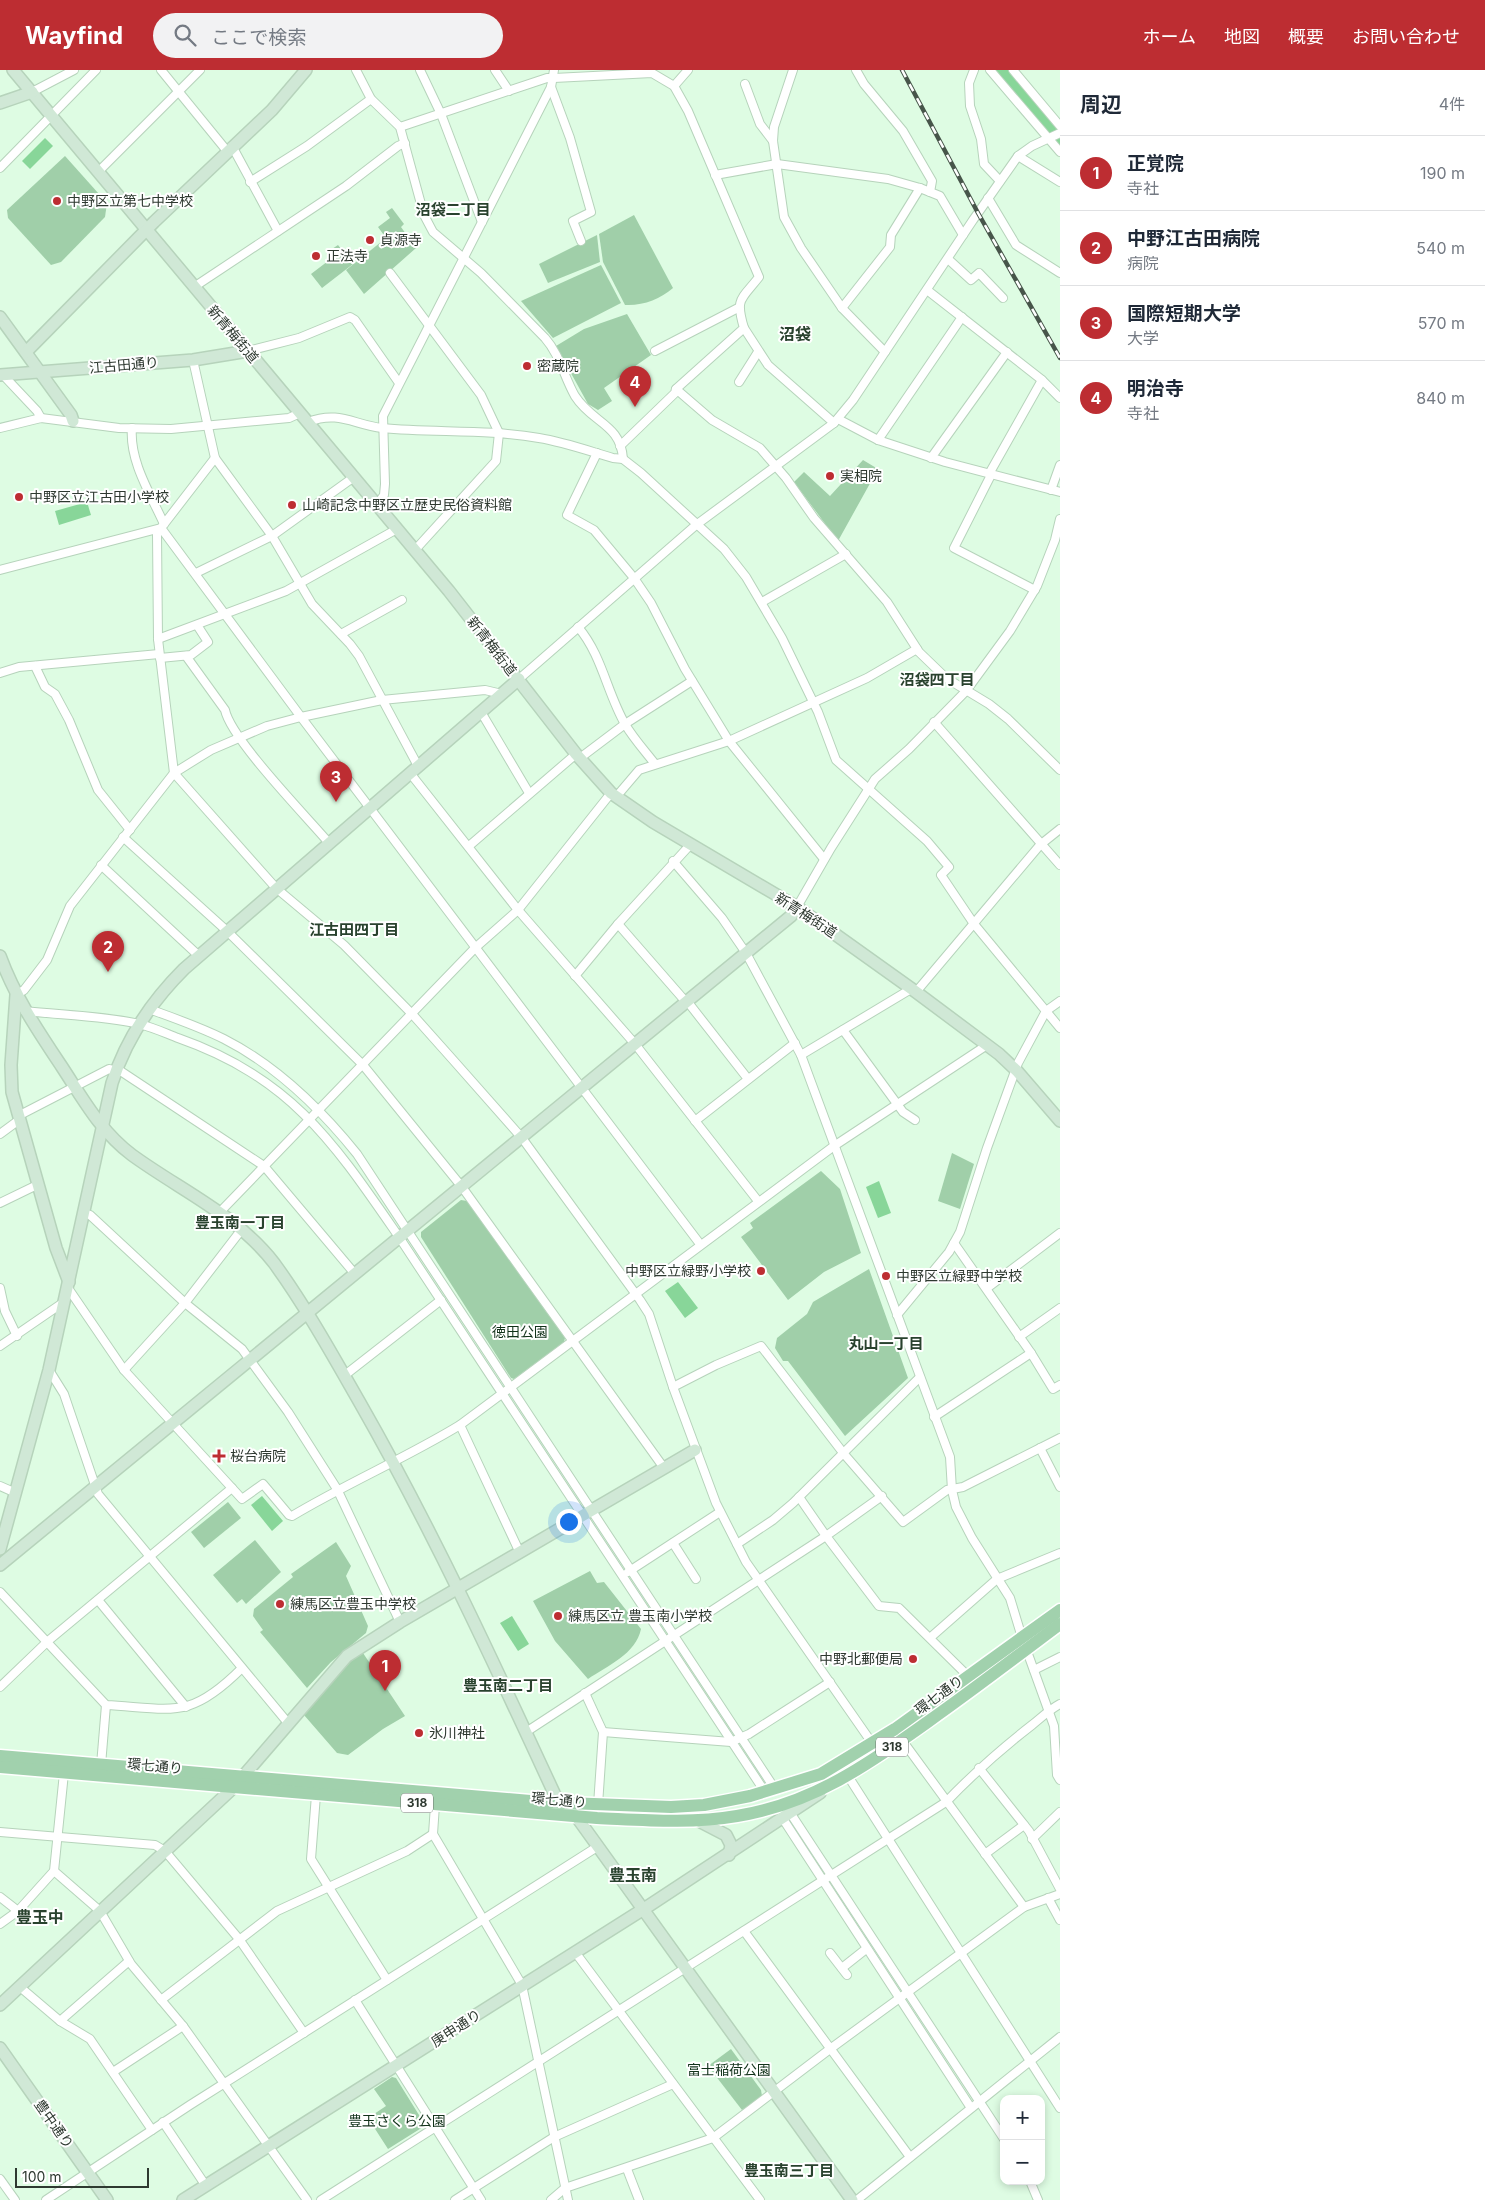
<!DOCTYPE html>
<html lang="ja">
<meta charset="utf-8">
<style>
:root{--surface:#fff;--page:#f2f2f3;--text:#1f2937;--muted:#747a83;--line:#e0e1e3;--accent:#bd2d32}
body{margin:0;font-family:Inter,"Noto Sans JP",sans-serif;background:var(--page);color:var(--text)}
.controls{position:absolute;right:15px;bottom:15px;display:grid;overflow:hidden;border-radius:10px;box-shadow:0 2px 8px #0003}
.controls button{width:45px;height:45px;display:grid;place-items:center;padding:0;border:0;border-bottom:1px solid var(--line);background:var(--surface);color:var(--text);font:25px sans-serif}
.scale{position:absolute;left:15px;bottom:12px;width:134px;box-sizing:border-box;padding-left:5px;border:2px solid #2e3930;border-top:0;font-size:14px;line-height:18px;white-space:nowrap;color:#2e3930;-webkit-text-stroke:4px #fff;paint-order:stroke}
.you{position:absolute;left:568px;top:1451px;width:18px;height:18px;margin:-12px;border:4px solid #fff;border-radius:50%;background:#1a73e8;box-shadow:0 0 0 8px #1a73e833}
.badge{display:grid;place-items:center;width:32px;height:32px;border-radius:50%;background:var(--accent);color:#fff;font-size:16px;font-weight:700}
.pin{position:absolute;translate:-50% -41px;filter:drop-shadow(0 1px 2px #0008)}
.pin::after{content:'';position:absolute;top:26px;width:18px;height:15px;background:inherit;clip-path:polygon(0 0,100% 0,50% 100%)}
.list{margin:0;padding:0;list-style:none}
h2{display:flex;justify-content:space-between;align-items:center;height:65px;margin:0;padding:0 20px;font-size:21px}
h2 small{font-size:16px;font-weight:400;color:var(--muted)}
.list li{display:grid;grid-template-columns:32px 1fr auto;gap:15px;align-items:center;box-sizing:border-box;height:75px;padding:0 20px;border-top:1px solid var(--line)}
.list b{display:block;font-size:19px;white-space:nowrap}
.list p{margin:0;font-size:16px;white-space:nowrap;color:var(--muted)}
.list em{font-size:16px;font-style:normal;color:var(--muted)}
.icon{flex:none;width:28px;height:28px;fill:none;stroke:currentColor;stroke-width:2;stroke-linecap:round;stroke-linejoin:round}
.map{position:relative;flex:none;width:1060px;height:2130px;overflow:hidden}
header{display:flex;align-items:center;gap:30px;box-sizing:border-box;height:70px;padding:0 25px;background:var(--accent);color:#fff}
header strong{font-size:24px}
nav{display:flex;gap:28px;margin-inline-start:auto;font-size:18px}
.search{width:350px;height:45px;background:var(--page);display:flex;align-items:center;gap:12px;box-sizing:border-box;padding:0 18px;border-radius:28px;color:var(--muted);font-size:19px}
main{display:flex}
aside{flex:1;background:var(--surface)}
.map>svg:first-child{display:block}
</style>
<header>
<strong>Wayfind</strong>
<div class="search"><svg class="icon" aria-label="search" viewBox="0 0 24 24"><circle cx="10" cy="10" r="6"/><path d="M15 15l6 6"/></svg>ここで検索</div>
<nav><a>ホーム</a><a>地図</a><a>概要</a><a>お問い合わせ</a></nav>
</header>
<main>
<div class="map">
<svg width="1060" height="2130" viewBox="0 0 1060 2130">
<rect width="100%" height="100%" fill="#defce3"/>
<!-- green -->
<g fill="#a0cfa9">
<polygon points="65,86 107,133 105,147 61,192 51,195 8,148 7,140"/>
<polygon points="392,138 404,154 401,157 416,178 364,224 346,200 386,168 378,157 390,148 386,142"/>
<path d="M 634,145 L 673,218 C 660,229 643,236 625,235 L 603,192 L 599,164 Z"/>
<polygon points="597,165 600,192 548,213 539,194"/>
<polygon points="338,175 353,194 322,218 311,204 336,185 332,179"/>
<polygon points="601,195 621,233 553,268 521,231"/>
<polygon points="627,244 651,285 604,318 612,331 598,340 588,334 556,276 584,259"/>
<polygon points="863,390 878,399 838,471 794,412 804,402 830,426"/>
<polygon points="952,1083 974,1094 960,1139 938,1131"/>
<polygon points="821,1101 840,1119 861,1183 824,1202 788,1230 741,1167 753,1158 750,1153"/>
<polygon points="461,1130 467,1131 565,1268 564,1272 514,1309 511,1308 421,1167 421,1162"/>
<polygon points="869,1199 908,1308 845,1366 788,1291 783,1291 775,1278 777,1268 807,1244 813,1232"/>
<polygon points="228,1432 241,1448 204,1478 191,1462"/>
<polygon points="255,1470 281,1502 246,1534 242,1529 237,1533 213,1505"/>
<polygon points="336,1472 351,1496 346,1506 368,1556 366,1563 331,1592 307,1618 260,1562 263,1560 253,1546 254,1539 293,1507 291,1504"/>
<path d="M 590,1501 L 597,1513 L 604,1512 L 641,1559 C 636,1584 607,1596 588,1609 L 555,1571 L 533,1531 Z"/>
<polygon points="363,1583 405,1646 383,1659 348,1685 337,1683 304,1645 347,1594"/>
<polygon points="731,1979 761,2020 762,2026 742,2040 708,1996"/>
<polygon points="392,2007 396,2008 424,2053 423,2057 388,2079 368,2048 386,2036 374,2019"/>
</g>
<!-- water -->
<g fill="#88d699">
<polygon points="993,0 1009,0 1060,59 1060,79"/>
<polygon points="45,68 53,76 30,99 22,91"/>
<polygon points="87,432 91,445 59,455 55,441"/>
<polygon points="879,1111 891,1143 878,1148 866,1117"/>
<polygon points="678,1212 698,1238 685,1248 665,1221"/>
<polygon points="262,1426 283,1451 272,1461 251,1435"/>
<polygon points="512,1546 529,1574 518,1581 500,1553"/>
</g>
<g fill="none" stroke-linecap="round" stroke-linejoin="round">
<!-- street casing -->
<g stroke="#b6d3bb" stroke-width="10">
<g id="street">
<polyline points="161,0 227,81"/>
<path d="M 356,0 L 371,29 L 400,57 L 424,145 L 433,162 L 481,203 L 545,268 C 560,285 564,307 575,326 C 592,353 621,354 623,389"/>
<polyline points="420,0 441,44 482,152"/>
<polyline points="495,0 509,21"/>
<polyline points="793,0 774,57 773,71 784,147 801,178 842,238 885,282"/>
<polyline points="856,0 864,14 903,61 932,111 930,122"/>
<polyline points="974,0 969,13 970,36 981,69 984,94 1000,111"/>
<polyline points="990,0 1060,82"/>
<polyline points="1013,0 1060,56"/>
<polyline points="745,14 760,54 773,71"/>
<polyline points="674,16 688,0"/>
<polyline points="551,17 570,68 591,142 573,151 581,171"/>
<polyline points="32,22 74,0"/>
<path d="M 400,57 L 547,8 L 554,8 L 652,3 L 674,16 L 688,41 L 759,207 C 741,230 735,228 744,258 L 676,319 L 675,323 L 620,376"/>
<polyline points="232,76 278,161"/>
<polyline points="1018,86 1060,112"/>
<polyline points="0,98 96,0"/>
<polyline points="98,102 200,0"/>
<polyline points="715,105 777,94 888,109 920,118 940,126 963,165"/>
<polyline points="250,112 307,76 371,29"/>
<polyline points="988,128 1016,175 1060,203"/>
<polyline points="948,189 971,210 979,203 1003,228"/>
<polyline points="390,203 481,325 499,363 496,391 415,480"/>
<polyline points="194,217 346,116 398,76 405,73"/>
<polyline points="927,220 1042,310 1060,328"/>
<polyline points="842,238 890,177 891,165 920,118"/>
<polyline points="744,258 768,295 834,353"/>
<polyline points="248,281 299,268 350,247 355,250 399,313"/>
<polyline points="655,281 738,238"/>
<polyline points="193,290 215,388 272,466 312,534 350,574 359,586 418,696"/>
<polyline points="3,305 37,341 41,348"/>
<polyline points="739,312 758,282"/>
<polyline points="676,319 712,350 760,378 786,408 814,448 887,532 919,582 946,608 989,634 1008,649 1060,700"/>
<polyline points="838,349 878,370 945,392 1060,422"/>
<path d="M 308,352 C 339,340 354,355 382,358 C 434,363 487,359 539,368 C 564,372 589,381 613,388 L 623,389 L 641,403 L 724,479 L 746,507 L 782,568 L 818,642 L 836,690 L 927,771 L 949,797 L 941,805 L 974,854 L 1060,958"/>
<polyline points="0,358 41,348 119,358 171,359 289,348 300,343"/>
<path d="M 132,358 C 129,391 151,425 164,454"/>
<polyline points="878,370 962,247"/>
<polyline points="597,383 567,445 594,460 634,508 651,533 685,599 729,671 824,789"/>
<polyline points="931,388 1007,282"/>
<polyline points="989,404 1042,310"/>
<polyline points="991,405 954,478 1035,520"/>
<polyline points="1051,420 1060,395"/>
<polyline points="377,435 384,425 385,414 383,346 551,17 554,0"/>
<polyline points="0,500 161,458 215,388"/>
<polyline points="196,503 272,466 354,407"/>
<polyline points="762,532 846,484"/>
<path d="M 578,557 C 602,585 607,623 625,654 C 633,668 645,681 655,694"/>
<polyline points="341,564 402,530"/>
<polyline points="158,569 286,521 397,459"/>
<path d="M 186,586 L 225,640 C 231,669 306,746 329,773"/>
<polyline points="160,588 191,585 208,572 197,555"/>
<polyline points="35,596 45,617 55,624 69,650 98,720 130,760"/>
<polyline points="0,603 19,597 159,584"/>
<polyline points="519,609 696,455 834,353 853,330 973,150 1018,86 1032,76 1060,63"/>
<polyline points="481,642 529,723"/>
<polyline points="934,652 1060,795"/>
<polyline points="580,688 625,654 692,611"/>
<polyline points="410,703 518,840 635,974 758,1131"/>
<polyline points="616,727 639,700 729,671 867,608 917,579"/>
<polyline points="123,767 227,861 363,995 462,1117 664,1398"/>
<polyline points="469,776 576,684"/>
<polyline points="673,791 722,848 746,883 801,985 950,1387 952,1420 956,1437 972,1468 1010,1528 1020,1561"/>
<polyline points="101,795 199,886"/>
<polyline points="797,837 831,778 875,709 909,679 966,621 1010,561 1037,516 1055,470 1060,449"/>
<polyline points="618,854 686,932"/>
<polyline points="575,906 618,854 690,775"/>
<polyline points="916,922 1040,775 1060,759"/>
<polyline points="16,925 24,920 47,890 70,836 174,703 211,680 267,656 301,647 382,630 485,620 502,624"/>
<polyline points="687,931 748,1009"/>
<path d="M 149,939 C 174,948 200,957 224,969 C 277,996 320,1038 357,1084 L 775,1719"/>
<path d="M 25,941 C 60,945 105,946 139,954 C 152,957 165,963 178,968 C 292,1008 334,1073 399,1167 L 765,1722"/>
<polyline points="843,960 903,1042 915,1050"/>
<polyline points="801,985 911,919"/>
<polyline points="18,1046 109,999 122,1002 264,1096 355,1204"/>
<polyline points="695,1051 795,973"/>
<polyline points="0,1064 19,1050"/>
<polyline points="0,1133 37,1115"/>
<polyline points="84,1143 90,1145 185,1233 242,1279 288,1342 337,1419 400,1552"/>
<polyline points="219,1143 475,878 518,840 611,723"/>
<polyline points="700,1174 301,647 161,458 157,464 158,569 174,703 276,818 344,875 413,945 454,991 522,1068 640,1230 649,1244 673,1317 716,1433 746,1492 872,1673"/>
<polyline points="0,1218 5,1241 17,1266"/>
<path d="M 68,1218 L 124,1300 L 242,1429 L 263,1414 L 289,1445 L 292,1446 C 347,1413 406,1388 460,1355 L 834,1076 L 987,975"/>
<polyline points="987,1218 1060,1163"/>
<polyline points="897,1245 949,1182 960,1162 987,1078 1018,993 1046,941 1060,931"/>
<polyline points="1019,1267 1060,1238"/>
<polyline points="0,1276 64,1232"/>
<polyline points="1031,1283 1053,1319 1060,1315"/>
<polyline points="49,1300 64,1324 98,1424 288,1653"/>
<polyline points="124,1300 185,1233 242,1159"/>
<polyline points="345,1305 441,1230"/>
<polyline points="673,1317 716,1295 761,1276 844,1384 903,1452 947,1420 963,1417 1060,1368"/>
<polyline points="934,1347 1031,1283 954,1173"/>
<polyline points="460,1355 520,1483"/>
<polyline points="1040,1378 1060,1417"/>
<polyline points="0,1416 16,1423"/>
<polyline points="882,1426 826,1466 879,1536 899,1538 969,1607"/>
<polyline points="673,1473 696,1509"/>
<polyline points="737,1474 773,1450 793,1433 920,1307"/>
<polyline points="628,1502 720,1442"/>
<path d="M 0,1522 L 106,1635 C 174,1639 190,1650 242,1598"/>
<polyline points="98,1530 186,1637"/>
<polyline points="931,1567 997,1509 1060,1483"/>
<polyline points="1028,1584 1054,1656 1057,1705 1060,1710"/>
<polyline points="1034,1600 1060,1587"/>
<polyline points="0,1617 48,1571 232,1418"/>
<polyline points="585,1623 603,1662 598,1735"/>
<polyline points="526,1662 826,1466 799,1427"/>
<polyline points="603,1662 731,1672 749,1664 830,1612"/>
<polyline points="902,1670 1024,1837"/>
<polyline points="101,1695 106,1635"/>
<polyline points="979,1698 1029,1761 1060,1819"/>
<polyline points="848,1706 1060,2038"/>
<polyline points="316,1725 311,1789 387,1910"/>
<polyline points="435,1735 433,1764 522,1915 568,2130"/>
<polyline points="791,1744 1004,2069"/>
<polyline points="783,1749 971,2038"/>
<polyline points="0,1762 155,1775 165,1781 239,1869 304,1963"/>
<polyline points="1032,1769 1060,1742"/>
<polyline points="985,1784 1024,1755"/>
<polyline points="54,1801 100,1841 131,1894 183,1956 307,2130"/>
<polyline points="0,1827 18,1841"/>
<polyline points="1048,1828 1060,1850"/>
<polyline points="0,1854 18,1841 54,1801 64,1703"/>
<polyline points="744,1861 910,2087"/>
<polyline points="575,1882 760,2130"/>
<polyline points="830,1883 847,1905"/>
<polyline points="842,1898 866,1879"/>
<polyline points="20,1917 60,1951 90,1969 152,2060"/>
<polyline points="161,1930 277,1841 407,1781 433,1764"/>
<polyline points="355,1930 481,2130"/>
<polyline points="60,1951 129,1891"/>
<polyline points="113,2002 183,1956"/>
<polyline points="163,2052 206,2116"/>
<polyline points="627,2099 639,2130"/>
<polyline points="0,2109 15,2130"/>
<polyline points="1030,2111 1038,2130"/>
<polyline points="46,2130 190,2035 597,1777"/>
<path d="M 321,2130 L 946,1732 C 973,1704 1001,1679 1032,1655 C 1042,1647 1049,1640 1060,1634"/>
<polyline points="455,2130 554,2067 673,2014"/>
<polyline points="551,2130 565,2118 713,2068 830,1979 1024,1837 1060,1824"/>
<polyline points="857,2130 1060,1967"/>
</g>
</g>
<!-- secondary casing -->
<g stroke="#b6d3bb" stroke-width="14">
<g id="secondary">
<polyline points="13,0 449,521 576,684 611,723 653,752 797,837 916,922 999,984 1017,1001 1060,1051"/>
<polyline points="0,33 32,22"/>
<polyline points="0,247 71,345 73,351"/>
<polyline points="26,282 154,152 272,40 306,0"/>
<polyline points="0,305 193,290 248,281"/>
<path d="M 0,886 C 15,927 38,961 62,997 C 83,1029 101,1062 132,1085 C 180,1120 237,1145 274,1193 C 306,1237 333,1286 360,1333 C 432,1459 493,1591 554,1723 L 560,1733 L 576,1746 L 852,2130"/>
<polyline points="16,925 11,995 12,1022 56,1178 69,1212"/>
<path d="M 0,1479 L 49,1300 L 112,1013 C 126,969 151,932 184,899 L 519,609"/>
<polyline points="0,1495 791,846 797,837"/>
<polyline points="699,1751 726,1765 731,1775 729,1785"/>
<polyline points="0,1935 233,1718 347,1586 400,1552 695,1380"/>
<polyline points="0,1978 107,2130"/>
<polyline points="183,2130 650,1835 820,1723"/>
</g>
</g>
<!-- primary casing -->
<g stroke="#fff" stroke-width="15">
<g id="primary">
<polyline points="0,1686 542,1732 671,1737 704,1735 750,1726 821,1704 895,1659 1060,1540"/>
<path d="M 0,1697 L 597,1748 C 644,1750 690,1754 737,1746 C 812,1734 869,1694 929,1651 C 973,1620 1016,1587 1060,1554"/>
</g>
</g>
<!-- street -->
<use href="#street" stroke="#fff" stroke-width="8"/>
<!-- secondary -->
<use href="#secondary" stroke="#d0e8d6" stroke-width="11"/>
<!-- primary -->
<use href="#primary" stroke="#a1d1ad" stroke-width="12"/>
<!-- rail casing -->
<g stroke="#47554a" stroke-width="4.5">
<polyline id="rail" points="902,0 978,143 1060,288"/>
</g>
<!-- rail -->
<use href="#rail" stroke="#fff" stroke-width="2.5" stroke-dasharray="8" stroke-linecap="butt"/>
</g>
<!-- markers -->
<g fill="#bd2d32" stroke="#fff" stroke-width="2">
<circle cx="57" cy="131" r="5"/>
<circle cx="370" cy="170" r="5"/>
<circle cx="316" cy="186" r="5"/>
<circle cx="527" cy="296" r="5"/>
<circle cx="830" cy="406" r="5"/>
<circle cx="19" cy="427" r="5"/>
<circle cx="292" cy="435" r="5"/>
<circle cx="761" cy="1201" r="5"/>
<circle cx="886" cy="1206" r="5"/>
<path d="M216.5 1378.5h5v5h5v5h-5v5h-5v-5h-5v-5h5z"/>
<circle cx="280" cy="1534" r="5"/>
<circle cx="558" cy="1546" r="5"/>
<circle cx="913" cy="1589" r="5"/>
<circle cx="419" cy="1663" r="5"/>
</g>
<g text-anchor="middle" stroke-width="4" stroke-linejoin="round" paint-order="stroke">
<!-- shield labels -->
<g fill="#fff" stroke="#6d746e" stroke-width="1">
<rect x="876" y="1667.5" width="32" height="19" rx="4"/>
<rect x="401" y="1723.5" width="32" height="19" rx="4"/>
</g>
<g font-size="12" font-weight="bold" fill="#2e3930">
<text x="892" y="1681">318</text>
<text x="417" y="1737">318</text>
</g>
<!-- poi labels -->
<g font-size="14" fill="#2e3930" stroke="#fff" text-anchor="start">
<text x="67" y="136">中野区立第七中学校</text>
<text x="380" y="175">貞源寺</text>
<text x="326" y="191">正法寺</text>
<text x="537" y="301">密蔵院</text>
<text x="840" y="411">実相院</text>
<text x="29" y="432">中野区立江古田小学校</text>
<text x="302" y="440">山崎記念中野区立歴史民俗資料館</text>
<text x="751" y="1206" text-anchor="end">中野区立緑野小学校</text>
<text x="896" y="1211">中野区立緑野中学校</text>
<text x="230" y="1391">桜台病院</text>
<text x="290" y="1539">練馬区立豊玉中学校</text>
<text x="568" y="1551">練馬区立 豊玉南小学校</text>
<text x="903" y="1594" text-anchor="end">中野北郵便局</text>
<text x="429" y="1668">氷川神社</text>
</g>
<!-- street labels -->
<g font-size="14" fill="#2e3930" stroke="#fff">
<text transform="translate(233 264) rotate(50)" y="5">新青梅街道</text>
<text transform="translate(124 295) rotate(-5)" y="5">江古田通り</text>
<text transform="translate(492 576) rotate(52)" y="5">新青梅街道</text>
<text transform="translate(806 845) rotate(33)" y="5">新青梅街道</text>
<text transform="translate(939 1625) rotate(-36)" y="5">環七通り</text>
<text transform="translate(155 1696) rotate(5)" y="5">環七通り</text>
<text transform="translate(559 1730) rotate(5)" y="5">環七通り</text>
<text transform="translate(456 1958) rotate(-33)" y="5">庚申通り</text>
<text transform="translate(54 2054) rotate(55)" y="5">豊中通り</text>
</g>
<!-- park labels -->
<g font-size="14" fill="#11321a" stroke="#fff">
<text x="520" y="1267">徳田公園</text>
<text x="729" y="2005">富士稲荷公園</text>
<text x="397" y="2056">豊玉さくら公園</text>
</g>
<!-- neighbourhood labels -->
<g font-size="15" font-weight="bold" fill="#29422e" stroke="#fff">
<text x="453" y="145">沼袋二丁目</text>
<text x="937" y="615">沼袋四丁目</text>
<text x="354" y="865">江古田四丁目</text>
<text x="240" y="1158">豊玉南一丁目</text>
<text x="886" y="1279">丸山一丁目</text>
<text x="508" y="1621">豊玉南二丁目</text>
<text x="789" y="2106">豊玉南三丁目</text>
</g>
<!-- quarter labels -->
<g font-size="16" font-weight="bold" fill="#29422e" stroke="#fff">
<text x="795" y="270">沼袋</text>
<text x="633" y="1811">豊玉南</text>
<text x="40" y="1853">豊玉中</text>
</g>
</g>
</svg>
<div class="controls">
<button>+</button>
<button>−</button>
</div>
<div class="scale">100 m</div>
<div class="you"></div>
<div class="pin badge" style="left:385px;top:1621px">1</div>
<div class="pin badge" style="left:108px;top:902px">2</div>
<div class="pin badge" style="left:336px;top:732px">3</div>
<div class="pin badge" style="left:635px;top:337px">4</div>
</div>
<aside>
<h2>周辺<small>4件</small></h2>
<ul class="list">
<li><span class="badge">1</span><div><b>正覚院</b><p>寺社</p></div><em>190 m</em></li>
<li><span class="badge">2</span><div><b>中野江古田病院</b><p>病院</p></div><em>540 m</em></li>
<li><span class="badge">3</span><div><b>国際短期大学</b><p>大学</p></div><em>570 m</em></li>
<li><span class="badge">4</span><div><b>明治寺</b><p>寺社</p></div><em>840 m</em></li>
</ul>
</aside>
</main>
